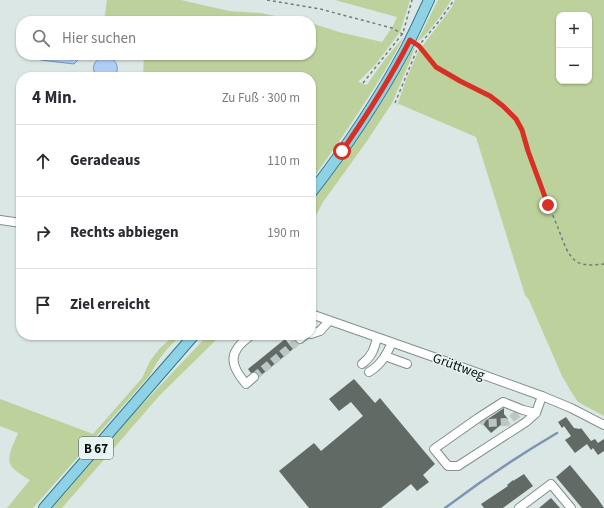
<!DOCTYPE html>
<html lang="de">
<meta charset="utf-8">
<style>
:root{--surface:#fff;--page:#f7f7f7;--text:#2b2b33;--muted:#7c7c81;--line:#e1e1e2}
body{margin:0;font-family:"Source Sans 3",sans-serif;background:var(--page);color:var(--text)}
.controls{position:absolute;right:12px;top:12px;display:grid;overflow:hidden;border-radius:8px;box-shadow:0 1px 3px #0004}
.controls button{width:36px;height:36px;display:grid;place-items:center;padding:0;border:0;border-bottom:1px solid var(--line);background:var(--surface);color:var(--text);font:20px sans-serif}
.stop{position:absolute;width:12px;height:12px;margin:-9px;border:3px solid #d93025;border-radius:50%;background:#fff}
.stop.end{background:#d93025;border-color:#fff;box-shadow:0 1px 4px #0008}
.list{margin:0;padding:0;list-style:none}
h2{display:flex;justify-content:space-between;align-items:center;height:52px;margin:0;padding:0 16px;font-size:17px}
h2 small{font-size:13px;font-weight:400;color:var(--muted)}
.list li{display:grid;grid-template-columns:26px 1fr auto;gap:12px;align-items:center;box-sizing:border-box;height:72px;padding:0 16px;border-top:1px solid var(--line)}
.list b{display:block;font-size:15px;white-space:nowrap}
.list em{font-size:13px;font-style:normal;color:var(--muted)}
.icon{flex:none;width:22px;height:22px;fill:none;stroke:currentColor;stroke-width:2;stroke-linecap:round;stroke-linejoin:round}
.map{position:relative;flex:none;width:604px;height:508px;overflow:hidden}
.search{position:absolute;background:var(--surface);box-shadow:0 1px 3px #0004;left:16px;top:16px;width:300px;height:44px;display:flex;align-items:center;gap:10px;box-sizing:border-box;padding:0 14px;border-radius:16px;color:var(--muted);font-size:15px}
.panel{position:absolute;background:var(--surface);box-shadow:0 1px 3px #0004;left:16px;top:72px;width:300px;height:268px;border-radius:16px}
.map>svg:first-child{display:block}
</style>
<div class="map">
<svg width="604" height="508" viewBox="0 0 604 508">
<rect width="100%" height="100%" fill="#dae7e5"/>
<!-- green -->
<g fill="#bcd19b" fill-rule="evenodd">
<polygon points="107,0 181,0 229,11 261,13 299,21 104,21"/>
<path d="M 335,0 L 410,0 L 400,32 L 375,65 L 358,82 L 367,85 C 378,68 390,52 404,37 C 377,87 344,135 311,181 L 311,77 L 143,77 L 144,55 L 311,55 L 311,23 L 339,32 L 382,42 L 393,26 L 397,17 Z"/>
<path d="M 438,0 L 451,0 C 444,12 428,34 417,42 Z"/>
<path d="M 455,0 L 604,0 L 604,416 L 578,402 L 572,393 L 562,376 L 529,300 L 525,295 L 476,137 L 399,104 L 397,106 L 406,80 L 418,52 L 452,7 ZM 559,15 L 589,15 L 589,81 L 559,81 Z"/>
<polygon points="415,47 410,61 392,103 367,141 323,202 311,225 311,208 314,200 359,136 386,95 413,48"/>
<path d="M 175,335 L 182,335 C 168,346 158,359 150,375 L 33,508 L 7,508 L 30,480 C 2,464 7,460 18,433 L 0,426 L 0,399 L 93,434 L 142,378 L 150,361 L 160,348 Z"/>
<polygon points="208,335 221,335 159,396 62,508 52,508 136,411"/>
</g>
<!-- water -->
<g fill="#aecef8" stroke="#7d95b2">
<polygon points="38,55 79,55 77,61 74,64 41,60 39,59"/>
<path d="M 105,56 C 116,58 121,68 114,77 L 97,77 C 90,68 94,59 105,56 Z"/>
</g>
<g fill="none" stroke-linecap="round" stroke-linejoin="round">
<!-- stream -->
<path stroke="#7d95b2" stroke-width="2.5" d="M 445,508 C 481,481 518,456 557,433"/>
</g>
<!-- building -->
<g fill="#626a65">
<polygon points="285,339 293,349 259,377 258,374 256,372 251,373 248,369"/>
<polygon points="354,379 375,403 380,398 424,451 435,464 423,475 429,482 417,491 411,484 381,508 309,508 279,471 314,443 321,451 363,416 351,402 339,411 329,399"/>
<polygon points="504,408 504,414 508,419 491,433 482,423"/>
<polygon points="566,417 574,428 580,429 581,428 591,441 595,439 598,443 604,439 604,451 598,455 593,448 591,450 587,444 575,453 565,440 571,436 564,426 562,428 558,422"/>
<polygon points="570,465 598,499 604,508 582,508 556,477"/>
<polygon points="524,474 533,486 503,508 484,508 481,504 508,486 507,485 513,480 513,481"/>
<polygon points="551,498 560,508 539,508"/>
</g>
<g fill="none" stroke-linecap="round" stroke-linejoin="round">
<!-- minor-tunnel -->
<g stroke="#bbc7c5" stroke-width="8" stroke-dasharray="8 4" stroke-linecap="butt">
<polyline points="254,377 300,339"/>
<polyline points="478,418 487,423 507,422 523,410"/>
</g>
<!-- minor casing -->
<g stroke="#838f8d" stroke-width="10">
<g id="minor">
<polyline points="0,220 21,223"/>
<polyline points="311,314 445,361 542,396 571,408 604,425"/>
<polyline points="311,334 320,331 329,321"/>
<path d="M 251,335 C 247,339 240,343 237,349 C 228,361 238,374 246,384 L 254,377"/>
<polyline points="300,339 305,335"/>
<polyline points="385,356 407,364"/>
<path d="M 362,364 C 372,356 374,350 377,338"/>
<path d="M 369,372 C 381,365 386,355 392,343"/>
<polyline points="536,413 523,410 503,402 478,418 434,449 448,466 458,466 526,422 536,413 542,396"/>
<polyline points="519,508 551,484 571,508"/>
</g>
</g>
<!-- major casing -->
<g stroke="#31798f" stroke-width="12">
<g id="major">
<path d="M 311,193 C 346,148 378,100 405,50 C 414,33 421,17 429,0"/>
<polyline points="44,508 194,335"/>
</g>
</g>
<!-- path -->
<g stroke="#737c7b" stroke-width="1.5" stroke-dasharray="3 3" stroke-linecap="butt">
<polyline points="267,0 320,9 392,28 404,35"/>
<path d="M 417,45 L 419,46 C 425,53 430,62 437,67 C 464,88 505,95 521,129 C 525,137 527,146 530,155 C 539,179 548,204 558,228 C 563,240 566,254 577,262 C 585,266 595,265 604,264"/>
<polyline points="363,83 403,33 412,0"/>
<polyline points="395,103 416,52 421,43 440,20 454,0"/>
</g>
<!-- minor -->
<use href="#minor" stroke="#fff" stroke-width="8"/>
<!-- major -->
<use href="#major" stroke="#8fd1e5" stroke-width="10"/>
</g>
<g fill="none" stroke-linecap="round" stroke-linejoin="round">
<!-- route -->
<path stroke="#d93025" stroke-width="5" d="M 342,151 C 367,115 390,79 410,40 L 419,46 L 436,67 L 460,81 L 490,96 L 503,106 L 516,119 L 522,130 L 528,151 L 548,205"/>
</g>
<g text-anchor="middle" stroke-width="3" stroke-linejoin="round" paint-order="stroke">
<!-- shield labels -->
<rect fill="#e8f4f3" stroke="#4d5453" stroke-width="1" x="79" y="437" width="34" height="22" rx="3"/>
<g font-size="13" font-weight="bold" fill="#0b0f0f">
<text x="96" y="453">B 67</text>
</g>
<!-- street labels -->
<g font-size="14" fill="#0b0f0f" stroke="#e8f4f3">
<text transform="translate(459 366) rotate(20)" y="5">Grüttweg</text>
</g>
</g>
</svg>
<div class="controls">
<button>+</button>
<button>−</button>
</div>
<div class="stop" style="left:342px;top:151px"></div>
<div class="stop end" style="left:548px;top:205px"></div>
<div class="search"><svg class="icon" aria-label="search" viewBox="0 0 24 24"><circle cx="10" cy="10" r="6"/><path d="M15 15l6 6"/></svg>Hier suchen</div>
<section class="panel">
<h2>4 Min.<small>Zu Fuß · 300 m</small></h2>
<ul class="list">
<li><svg class="icon" aria-label="ahead" viewBox="0 0 24 24"><path d="M12 20V5M6 11l6-6 6 6"/></svg><div><b>Geradeaus</b></div><em>110 m</em></li>
<li><svg class="icon" aria-label="right" viewBox="0 0 24 24"><path d="M7 20v-9h11M14 6l5 5-5 5"/></svg><div><b>Rechts abbiegen</b></div><em>190 m</em></li>
<li><svg class="icon" aria-label="arrive" viewBox="0 0 24 24"><path d="M6 21V4h12l-3 4 3 4H6"/></svg><div><b>Ziel erreicht</b></div></li>
</ul>
</section>
</div>
